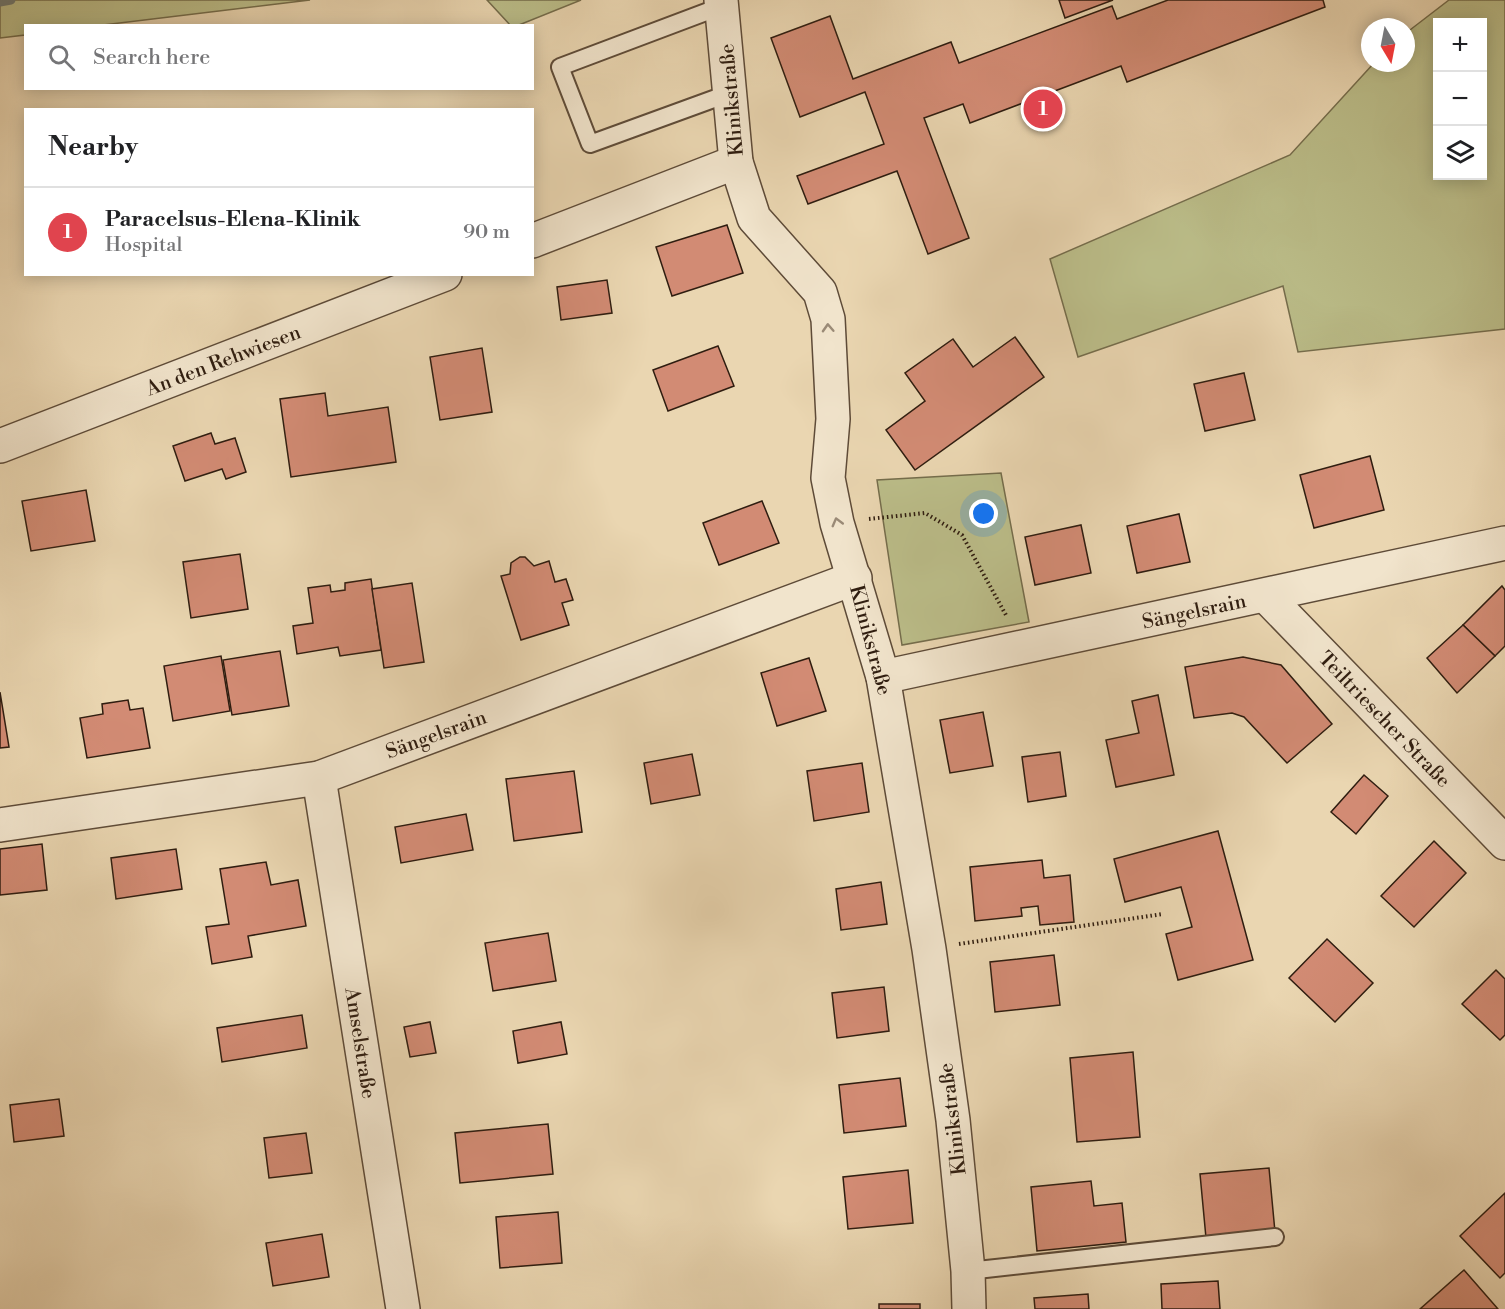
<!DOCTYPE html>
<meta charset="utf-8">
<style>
:root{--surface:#fff;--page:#f6f6f6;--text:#202124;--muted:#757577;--line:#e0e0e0;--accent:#b45309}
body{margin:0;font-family:"Libre Bodoni",serif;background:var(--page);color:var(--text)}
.controls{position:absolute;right:18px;top:18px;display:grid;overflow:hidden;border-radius:0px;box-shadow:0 3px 15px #0003}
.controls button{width:54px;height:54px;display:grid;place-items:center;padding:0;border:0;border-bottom:2px solid var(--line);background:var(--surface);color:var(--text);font:30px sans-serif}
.compass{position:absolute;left:1361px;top:18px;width:54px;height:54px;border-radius:50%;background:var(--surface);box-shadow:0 3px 15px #0003;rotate:170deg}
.you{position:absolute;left:984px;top:514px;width:21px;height:21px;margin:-15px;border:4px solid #fff;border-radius:50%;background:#1a73e8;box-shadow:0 0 0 9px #1a73e833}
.badge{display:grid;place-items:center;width:39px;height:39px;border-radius:50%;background:var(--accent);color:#fff;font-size:20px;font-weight:700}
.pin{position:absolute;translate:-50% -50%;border:3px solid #fff;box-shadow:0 2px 6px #0006}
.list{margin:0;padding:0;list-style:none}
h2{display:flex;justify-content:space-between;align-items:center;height:78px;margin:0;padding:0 24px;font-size:26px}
h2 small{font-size:20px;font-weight:400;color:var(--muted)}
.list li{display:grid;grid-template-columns:39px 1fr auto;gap:18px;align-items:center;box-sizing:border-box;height:90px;padding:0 24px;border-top:2px solid var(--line)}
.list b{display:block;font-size:22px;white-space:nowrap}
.list p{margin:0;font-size:20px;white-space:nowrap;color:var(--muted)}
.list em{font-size:20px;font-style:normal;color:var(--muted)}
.icon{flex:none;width:33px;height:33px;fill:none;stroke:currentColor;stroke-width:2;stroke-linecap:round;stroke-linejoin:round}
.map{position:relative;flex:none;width:1505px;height:1309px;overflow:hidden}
.search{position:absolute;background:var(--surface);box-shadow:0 3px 15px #0003;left:24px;top:24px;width:510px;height:66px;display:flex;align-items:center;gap:15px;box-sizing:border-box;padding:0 21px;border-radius:0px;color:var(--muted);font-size:22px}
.panel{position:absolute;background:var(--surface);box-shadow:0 3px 15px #0003;left:24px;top:108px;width:510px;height:168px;border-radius:0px}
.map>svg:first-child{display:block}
</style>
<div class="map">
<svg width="1505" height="1309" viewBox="0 0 1505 1309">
<rect width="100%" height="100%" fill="#ead6b1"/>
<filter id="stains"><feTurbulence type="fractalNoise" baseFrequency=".00333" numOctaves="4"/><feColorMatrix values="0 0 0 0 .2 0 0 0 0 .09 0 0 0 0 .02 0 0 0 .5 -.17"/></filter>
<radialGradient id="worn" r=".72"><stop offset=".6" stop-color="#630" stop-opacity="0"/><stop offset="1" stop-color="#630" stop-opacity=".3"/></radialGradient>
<!-- green -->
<g fill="#bbbd89" stroke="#756d4c" stroke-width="1.5" fill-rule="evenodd">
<polygon points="0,0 310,0 103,25 26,26 25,35 0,38"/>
<polygon points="487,0 581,0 519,25 511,26"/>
<path d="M 1449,0 L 1505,0 L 1505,329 L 1298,352 L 1283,286 L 1078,357 L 1050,259 L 1290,155 L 1374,63 L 1406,63 L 1406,33 ZM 1438,22 L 1482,22 L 1482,176 L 1438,176 Z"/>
<polygon points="1001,473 1029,622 902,645 877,480"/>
</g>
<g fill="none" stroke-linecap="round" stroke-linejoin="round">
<!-- stream -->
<polyline stroke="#6f7972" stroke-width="9" points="0,2 11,0"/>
</g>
<!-- building -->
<g fill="#d28b74" stroke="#2f1d10" stroke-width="1.5">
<polygon points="1059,0 1113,0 1065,18"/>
<polygon points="1168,0 1323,0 1325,7 1127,82 1121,66 970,123 963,104 924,118 969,238 928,254 897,171 808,204 797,176 884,144 865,92 800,117 771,38 830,16 853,79 951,42 959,63 1112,6 1117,19"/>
<polygon points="727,225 743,273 672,296 656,247"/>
<polygon points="607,280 612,313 561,320 557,287"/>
<polygon points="1015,337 1044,377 915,470 886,430 925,401 905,373 953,339 973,367"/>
<polygon points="718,346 734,386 668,411 653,370"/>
<polygon points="482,348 492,412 440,420 430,357"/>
<polygon points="1244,373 1255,420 1205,431 1194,384"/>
<polygon points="325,393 328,416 388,407 396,462 291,477 280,399"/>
<polygon points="211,433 215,444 235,438 246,472 226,479 222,469 185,481 173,446"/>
<polygon points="1370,456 1384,510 1314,528 1300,475"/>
<polygon points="86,490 95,541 31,551 22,501"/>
<polygon points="762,501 779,543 719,565 703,523"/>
<polygon points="1179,514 1190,562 1137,573 1127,526"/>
<polygon points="1081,525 1091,573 1035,585 1025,537"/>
<polygon points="240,554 248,609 191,618 183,562"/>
<polygon points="520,557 525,557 534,566 549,561 555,582 566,579 573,600 562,603 569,625 521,640 501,576 510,574 511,563"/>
<polygon points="371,579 381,650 340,656 338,647 297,654 293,626 313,623 308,588 330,585 331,592 345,590 345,583"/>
<polygon points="412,583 424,662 384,668 372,589"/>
<polygon points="1502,586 1505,590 1505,646 1495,656 1463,625"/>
<polygon points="1463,625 1495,656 1457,693 1427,658"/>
<polygon points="280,651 289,706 232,715 223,660"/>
<polygon points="221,656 230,711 173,721 164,666"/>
<polygon points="1243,657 1281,665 1332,724 1287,763 1244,717 1232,713 1194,718 1185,667"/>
<polygon points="809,658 826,711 777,726 761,673"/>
<polygon points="0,692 9,747 0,748"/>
<polygon points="1158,695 1174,775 1116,787 1106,740 1139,733 1132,701"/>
<polygon points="128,700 130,710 143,708 150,748 87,758 80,718 103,714 102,704"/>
<polygon points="983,712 993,766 950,773 940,720"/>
<polygon points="1060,752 1066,796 1028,802 1022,757"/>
<polygon points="692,754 700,795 651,804 644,763"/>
<polygon points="862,763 869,812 814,821 807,771"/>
<polygon points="574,771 582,832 514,841 506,779"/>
<polygon points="1364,775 1388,796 1356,834 1331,812"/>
<polygon points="466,814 473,850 401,863 395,827"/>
<polygon points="1218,831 1253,960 1178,980 1166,934 1192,927 1181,887 1125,902 1114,859"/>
<polygon points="1434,841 1466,873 1414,927 1381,896"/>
<polygon points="42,844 47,890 0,895 0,849"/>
<polygon points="176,849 182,889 116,899 111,858"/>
<polygon points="1042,860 1044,878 1070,875 1074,922 1040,925 1038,906 1021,908 1022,916 975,921 970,867"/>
<polygon points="266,862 271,885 298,880 306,926 248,936 252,957 212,964 206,927 229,924 220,869"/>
<polygon points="881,882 887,924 841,930 836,889"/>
<polygon points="548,933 556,981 493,991 485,943"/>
<polygon points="1327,939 1373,983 1335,1022 1289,978"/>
<polygon points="1054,955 1060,1005 995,1012 990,962"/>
<polygon points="1496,970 1505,979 1505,1035 1500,1040 1462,1004"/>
<polygon points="884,987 889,1031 837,1038 832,993"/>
<polygon points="302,1015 307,1048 222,1062 217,1028"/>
<polygon points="430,1022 436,1053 410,1057 404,1027"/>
<polygon points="561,1022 567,1054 518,1063 513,1031"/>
<polygon points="1133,1052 1140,1137 1077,1142 1070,1058"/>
<polygon points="900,1078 906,1126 844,1133 839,1085"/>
<polygon points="59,1099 64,1136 14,1142 10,1105"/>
<polygon points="548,1124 553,1174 460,1183 455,1133"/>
<polygon points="306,1133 312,1173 269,1178 264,1138"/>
<polygon points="1269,1168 1275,1232 1206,1238 1200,1174"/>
<polygon points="908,1170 913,1223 848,1229 843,1177"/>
<polygon points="1091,1181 1094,1206 1122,1203 1126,1242 1037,1251 1031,1187"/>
<polygon points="1505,1193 1505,1273 1500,1278 1460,1236"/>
<polygon points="558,1212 562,1263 500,1268 496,1217"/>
<polygon points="322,1234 329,1277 273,1286 266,1243"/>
<polygon points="1464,1270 1498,1309 1420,1309"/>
<polygon points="1218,1281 1220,1309 1162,1309 1161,1284"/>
<polygon points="1088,1294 1089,1309 1035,1309 1034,1298"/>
<rect x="879" y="1304" width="41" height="5"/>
</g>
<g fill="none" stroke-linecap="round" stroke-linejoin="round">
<!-- service casing -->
<g stroke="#5e4b38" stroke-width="20">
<g id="service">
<polyline points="722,6 560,67 590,144 730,93"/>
<polyline points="968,1271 1275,1237"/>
</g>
</g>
<!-- minor casing -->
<g stroke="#5e4b38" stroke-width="36">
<g id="minor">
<polyline points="721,0 736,162 754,218 820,292 828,319 833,419 828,478 837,523 883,677 929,949 953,1120 968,1271 969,1309"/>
<polyline points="532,241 736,162"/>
<polyline points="0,446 445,274"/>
<polyline points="1266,596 1505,843"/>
<polyline points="883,677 1505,543"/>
<polyline points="319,778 403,1309"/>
<polyline points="0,825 319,778 855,578"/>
</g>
</g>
<!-- path -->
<g stroke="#2f1d10" stroke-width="4" stroke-dasharray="1.5 3" stroke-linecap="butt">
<polyline points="869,519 925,513 962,535 1007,617"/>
<polyline points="959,944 1163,914"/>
</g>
<!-- service -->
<use href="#service" stroke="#f1e4cc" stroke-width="16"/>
<!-- minor -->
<use href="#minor" stroke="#f1e4cc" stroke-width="33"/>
</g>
<!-- one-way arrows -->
<defs><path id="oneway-chevron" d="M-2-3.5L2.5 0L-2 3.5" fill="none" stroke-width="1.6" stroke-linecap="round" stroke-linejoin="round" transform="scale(1.5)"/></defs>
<g stroke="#9a8a77">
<use href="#oneway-chevron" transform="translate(828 328) rotate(-93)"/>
<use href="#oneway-chevron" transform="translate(837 522) rotate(-105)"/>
</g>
<g text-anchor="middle" stroke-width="4.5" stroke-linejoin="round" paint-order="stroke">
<!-- street labels -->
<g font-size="20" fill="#2f1d10" stroke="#f1e4cc">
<text transform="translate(731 100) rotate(-95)" y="7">Klinikstraße</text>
<text transform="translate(223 360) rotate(-21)" y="7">An den Rehwiesen</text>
<text transform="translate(1194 611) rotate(-12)" y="7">Sängelsrain</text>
<text transform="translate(871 640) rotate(75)" y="7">Klinikstraße</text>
<text transform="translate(1385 719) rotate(46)" y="7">Teiltriescher Straße</text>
<text transform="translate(436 734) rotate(-20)" y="7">Sängelsrain</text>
<text transform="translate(361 1043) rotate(81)" y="7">Amselstraße</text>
<text transform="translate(952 1119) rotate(-97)" y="7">Klinikstraße</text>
</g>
</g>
<rect width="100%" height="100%" filter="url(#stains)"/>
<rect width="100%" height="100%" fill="url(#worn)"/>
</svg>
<div class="controls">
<button>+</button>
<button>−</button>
<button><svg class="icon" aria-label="layers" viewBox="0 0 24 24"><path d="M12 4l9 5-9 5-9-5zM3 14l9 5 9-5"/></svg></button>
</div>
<svg class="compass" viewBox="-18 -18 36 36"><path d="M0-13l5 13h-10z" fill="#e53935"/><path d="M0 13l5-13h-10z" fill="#757577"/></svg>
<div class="you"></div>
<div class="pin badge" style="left:1043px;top:109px;background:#e0444e">1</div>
<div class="search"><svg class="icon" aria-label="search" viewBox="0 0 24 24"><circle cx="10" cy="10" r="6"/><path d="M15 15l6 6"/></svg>Search here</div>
<section class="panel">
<h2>Nearby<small></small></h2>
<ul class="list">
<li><span class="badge" style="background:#e0444e">1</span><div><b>Paracelsus-Elena-Klinik</b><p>Hospital</p></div><em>90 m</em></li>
</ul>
</section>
</div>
